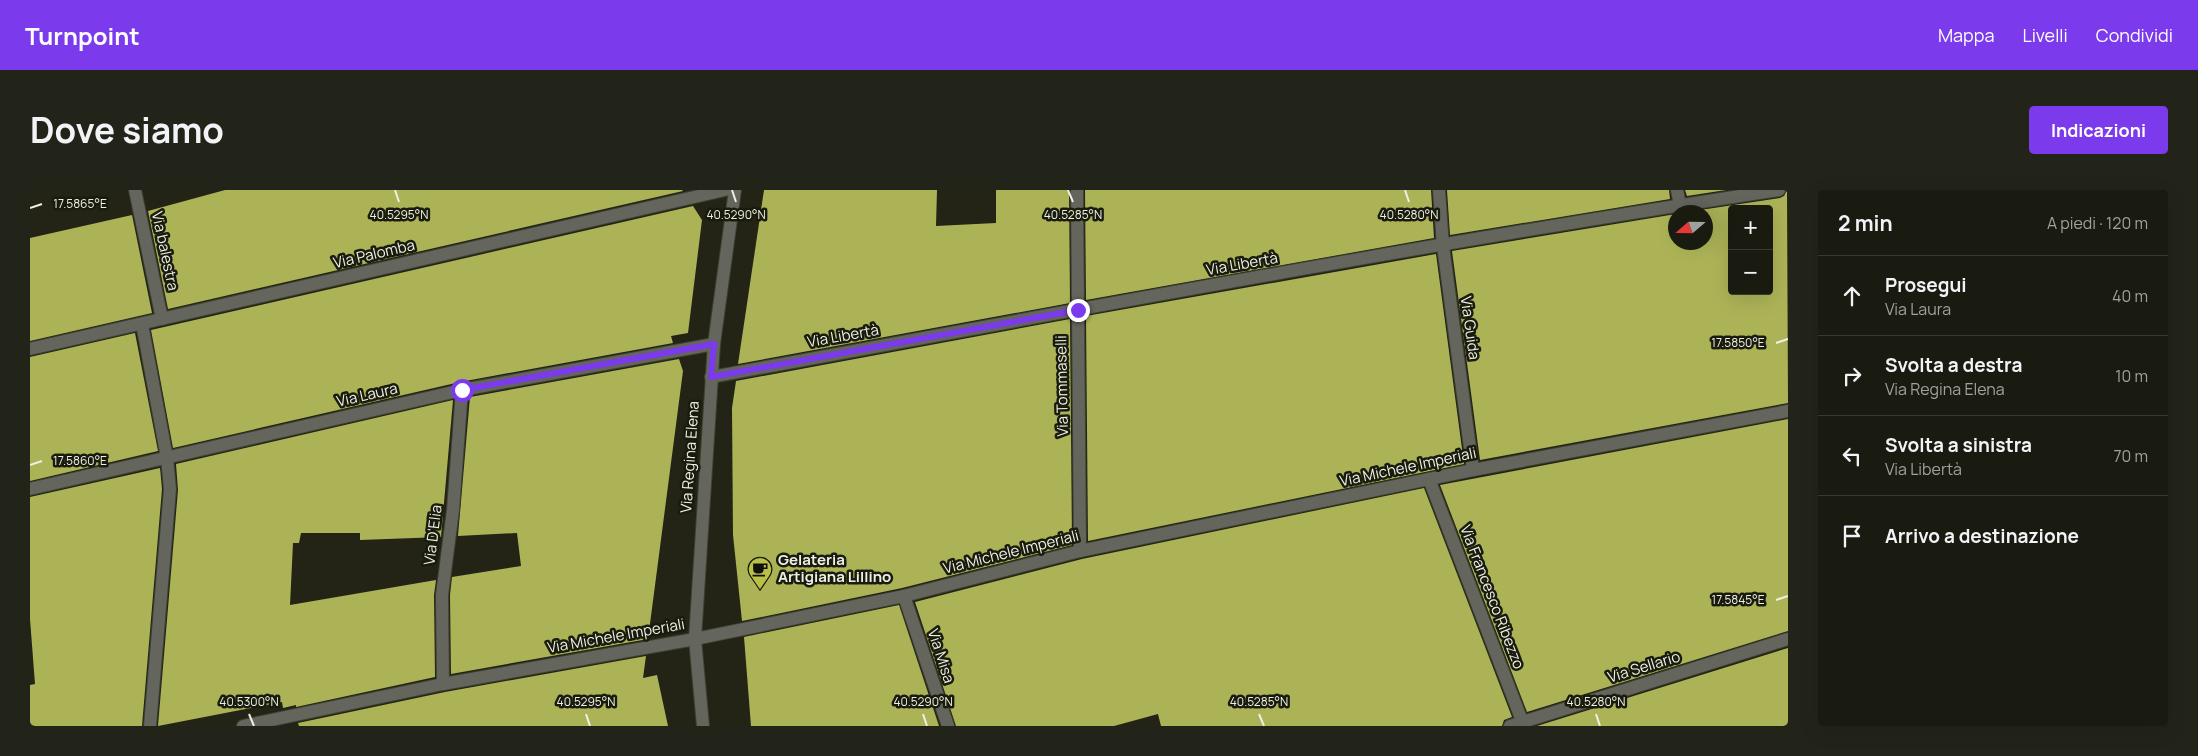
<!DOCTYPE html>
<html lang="it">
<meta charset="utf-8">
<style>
:root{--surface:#1a1b10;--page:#232419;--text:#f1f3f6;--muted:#9fa19f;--line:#383930;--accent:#7c3aed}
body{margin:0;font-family:Manrope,sans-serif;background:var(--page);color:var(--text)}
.controls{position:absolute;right:15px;top:15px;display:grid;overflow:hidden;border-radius:5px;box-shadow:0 5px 20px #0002}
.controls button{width:45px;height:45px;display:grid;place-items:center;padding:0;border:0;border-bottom:1px solid var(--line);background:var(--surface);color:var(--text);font:25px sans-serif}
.compass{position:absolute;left:1638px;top:15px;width:45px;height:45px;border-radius:50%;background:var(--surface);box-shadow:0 5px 20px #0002;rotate:250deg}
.stop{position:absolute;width:15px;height:15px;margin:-11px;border:4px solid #7c3aed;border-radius:50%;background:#fff}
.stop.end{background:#7c3aed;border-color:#fff;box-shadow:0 1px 5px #0008}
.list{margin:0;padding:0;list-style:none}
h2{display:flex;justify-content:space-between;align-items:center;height:65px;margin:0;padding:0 20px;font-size:21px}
h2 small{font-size:16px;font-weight:400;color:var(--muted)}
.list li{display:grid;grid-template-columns:32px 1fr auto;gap:15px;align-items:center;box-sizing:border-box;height:80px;padding:0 20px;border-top:1px solid var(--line)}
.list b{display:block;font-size:19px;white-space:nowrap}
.list p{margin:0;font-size:16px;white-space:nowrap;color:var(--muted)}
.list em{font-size:16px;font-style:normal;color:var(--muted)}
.icon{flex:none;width:28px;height:28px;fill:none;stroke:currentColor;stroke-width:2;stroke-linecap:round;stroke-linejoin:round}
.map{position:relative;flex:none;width:1758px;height:536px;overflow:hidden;border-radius:5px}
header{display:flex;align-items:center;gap:30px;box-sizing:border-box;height:70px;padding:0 25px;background:var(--accent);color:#fff}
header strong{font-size:24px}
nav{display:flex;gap:28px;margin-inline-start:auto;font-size:18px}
.intro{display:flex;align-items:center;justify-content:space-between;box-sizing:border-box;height:120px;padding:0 30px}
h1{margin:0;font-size:35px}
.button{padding:12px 22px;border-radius:5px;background:var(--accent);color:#fff;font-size:18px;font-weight:700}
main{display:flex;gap:30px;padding:0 30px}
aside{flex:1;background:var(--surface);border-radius:5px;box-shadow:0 5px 20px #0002}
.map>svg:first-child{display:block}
</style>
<header>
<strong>Turnpoint</strong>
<nav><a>Mappa</a><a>Livelli</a><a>Condividi</a></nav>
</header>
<div class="intro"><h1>Dove siamo</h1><a class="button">Indicazioni</a></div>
<main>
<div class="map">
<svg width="1758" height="536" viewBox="0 0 1758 536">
<rect width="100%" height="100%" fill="#232415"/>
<!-- building -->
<g fill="#acb357" fill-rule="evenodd">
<polygon points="195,0 652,0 653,1 138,119 118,21"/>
<polygon points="734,0 907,0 906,36 966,33 966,0 1039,0 1040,113 708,174"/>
<polygon points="1055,0 1401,0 1404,48 1056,110"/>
<polygon points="1417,0 1639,0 1640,9 1420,45"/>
<polygon points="1655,0 1696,0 1657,6"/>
<path d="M 1757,0 L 1758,213 L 1450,270 L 1422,61 L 1646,24 L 1646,52 L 1676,52 L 1676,22 L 1657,22 L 1750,8 L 1754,6 ZM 1702,19 L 1739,19 L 1739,101 L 1702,101 Z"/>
<polygon points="663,16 672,30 658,143 641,146 643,153 430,192 143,258 121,140"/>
<polygon points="102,25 122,123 0,151 0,48"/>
<polygon points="1406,64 1434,274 1058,351 1056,126"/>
<polygon points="1040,129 1042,355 872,398 712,431 703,345 702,218 706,191"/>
<polygon points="105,143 128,261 0,291 0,167"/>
<polygon points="649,169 653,181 618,449 421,484 420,405 422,387 491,376 487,343 428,346 440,207"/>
<polygon points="423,210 411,347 330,350 330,343 271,343 269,353 263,353 260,415 406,390 404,405 405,487 266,517 266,515 253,518 252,512 128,536 148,300 146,274"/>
<polygon points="1758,229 1758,441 1497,522 1410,295"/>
<polygon points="130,278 132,299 112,536 0,536 0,495 5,494 0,429 0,307"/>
<polygon points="1394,298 1482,527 1474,530 1472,536 1131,536 1128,524 1084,536 926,536 885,412 1052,369"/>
<polygon points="869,415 909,536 721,536 714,447"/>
<polygon points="1758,458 1758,536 1507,536"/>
<polygon points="616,466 613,488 627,485 638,536 269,536 268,533 415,502"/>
</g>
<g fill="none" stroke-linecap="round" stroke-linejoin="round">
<!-- minor casing -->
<g stroke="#3f4032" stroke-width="14">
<g id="minor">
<polyline points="105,0 132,129"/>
<polyline points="1047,0 1050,361"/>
<polyline points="1409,0 1413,56 1443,280"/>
<polyline points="1647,0 1650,15"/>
<polyline points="112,134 137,268 140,299 120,536"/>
<polyline points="0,159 695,0"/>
<path d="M 681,187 C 1036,122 1392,54 1749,0"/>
<polyline points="1399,289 1494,536"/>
<polyline points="0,299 432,200 684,154"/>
<polyline points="874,406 918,536"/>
<polyline points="413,494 412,405 423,320 432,200"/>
<polyline points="213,536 413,494 665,449 874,406 1050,361 1443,280 1758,221"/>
<polyline points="1480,536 1758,449"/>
</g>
</g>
<!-- tertiary casing -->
<g stroke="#3f4032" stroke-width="14">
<polyline id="tertiary" points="673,536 665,449 684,154 705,0"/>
</g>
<!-- minor -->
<use href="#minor" stroke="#64655d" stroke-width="12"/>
<!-- tertiary -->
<use href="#tertiary" stroke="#64655d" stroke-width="12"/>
</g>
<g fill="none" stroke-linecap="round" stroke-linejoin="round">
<!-- route -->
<polyline stroke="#7c3aed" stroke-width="6" points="432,200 684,154 681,187 1048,120"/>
</g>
<!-- ticks -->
<path fill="none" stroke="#eeefe5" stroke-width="2" d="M 365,0 L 369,12M 702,0 L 706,12M 1038,0 L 1043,12M 1375,0 L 1379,12M 0,18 L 12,14M 1746,153 L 1758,149M 0,275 L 12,271M 1746,410 L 1758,406M 219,524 L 224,536M 556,524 L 560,536M 893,524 L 897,536M 1229,524 L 1234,536M 1566,524 L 1570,536"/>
<!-- icons -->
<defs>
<g id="cafe-pin" transform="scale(1.25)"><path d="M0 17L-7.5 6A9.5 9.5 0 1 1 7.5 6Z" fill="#b9c046" stroke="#191b0c"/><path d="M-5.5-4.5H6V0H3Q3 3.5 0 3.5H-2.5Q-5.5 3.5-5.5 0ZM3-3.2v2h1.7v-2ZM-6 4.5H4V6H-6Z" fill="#111"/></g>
</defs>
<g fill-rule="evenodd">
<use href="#cafe-pin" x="730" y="379"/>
</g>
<g text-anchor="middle" stroke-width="5" stroke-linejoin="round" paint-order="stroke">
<!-- street labels -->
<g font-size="15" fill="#eeefe5" stroke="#191b0c">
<text transform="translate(135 61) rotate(78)" y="5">Via balestra</text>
<text transform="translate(344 64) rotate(-13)" y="5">Via Palomba</text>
<text transform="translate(1212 74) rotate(-10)" y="5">Via Libertà</text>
<text transform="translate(1440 138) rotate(82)" y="5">Via Guida</text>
<text transform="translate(813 146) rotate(-10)" y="5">Via Libertà</text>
<text transform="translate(1032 196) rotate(-91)" y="5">Via Tommaselli</text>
<text transform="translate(337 205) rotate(-13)" y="5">Via Laura</text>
<text transform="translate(660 267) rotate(-86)" y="5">Via Regina Elena</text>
<text transform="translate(1378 277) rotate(-12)" y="5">Via Michele Imperiali</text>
<text transform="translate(403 345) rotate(-83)" y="5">Via D'Elia</text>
<text transform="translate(981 362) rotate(-14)" y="5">Via Michele Imperiali</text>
<text transform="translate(1462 407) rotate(69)" y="5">Via Francesco Ribezzo</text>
<text transform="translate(586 446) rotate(-10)" y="5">Via Michele Imperiali</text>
<text transform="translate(911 466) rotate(72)" y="5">Via Misa</text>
<text transform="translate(1614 477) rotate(-17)" y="5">Via Sellario</text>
</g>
<!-- poi labels -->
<g font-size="15" font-weight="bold" fill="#eeefe5" stroke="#191b0c" text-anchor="start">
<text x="748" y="375">Gelateria<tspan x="748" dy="17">Artigiana Lillino</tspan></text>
</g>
</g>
<g font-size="12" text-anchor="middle" fill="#eeefe5" stroke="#191b0c" stroke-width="5" stroke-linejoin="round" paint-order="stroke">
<text x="50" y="18">17.5865°E</text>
<text x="1379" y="29">40.5280°N</text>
<text x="369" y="29">40.5295°N</text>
<text x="706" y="29">40.5290°N</text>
<text x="1043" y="29">40.5285°N</text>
<text x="1708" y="157">17.5850°E</text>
<text x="50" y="275">17.5860°E</text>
<text x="1708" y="414">17.5845°E</text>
<text x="219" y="516">40.5300°N</text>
<text x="556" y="516">40.5295°N</text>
<text x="893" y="516">40.5290°N</text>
<text x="1229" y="516">40.5285°N</text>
<text x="1566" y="516">40.5280°N</text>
</g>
</svg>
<div class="controls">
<button>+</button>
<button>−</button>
</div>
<svg class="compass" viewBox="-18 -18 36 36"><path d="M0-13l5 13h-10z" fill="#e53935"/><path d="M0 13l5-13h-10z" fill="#9fa19f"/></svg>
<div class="stop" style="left:432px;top:200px"></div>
<div class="stop end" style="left:1048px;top:120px"></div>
</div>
<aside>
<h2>2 min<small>A piedi · 120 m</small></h2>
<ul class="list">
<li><svg class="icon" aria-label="ahead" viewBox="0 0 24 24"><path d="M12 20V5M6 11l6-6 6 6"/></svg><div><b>Prosegui</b><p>Via Laura</p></div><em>40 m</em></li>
<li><svg class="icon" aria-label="right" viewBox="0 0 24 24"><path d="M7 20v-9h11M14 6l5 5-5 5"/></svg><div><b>Svolta a destra</b><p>Via Regina Elena</p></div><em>10 m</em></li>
<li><svg class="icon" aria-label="left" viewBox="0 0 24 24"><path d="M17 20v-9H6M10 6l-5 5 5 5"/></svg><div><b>Svolta a sinistra</b><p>Via Libertà</p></div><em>70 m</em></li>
<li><svg class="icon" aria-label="arrive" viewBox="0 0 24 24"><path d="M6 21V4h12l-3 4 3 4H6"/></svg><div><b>Arrivo a destinazione</b></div></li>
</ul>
</aside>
</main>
